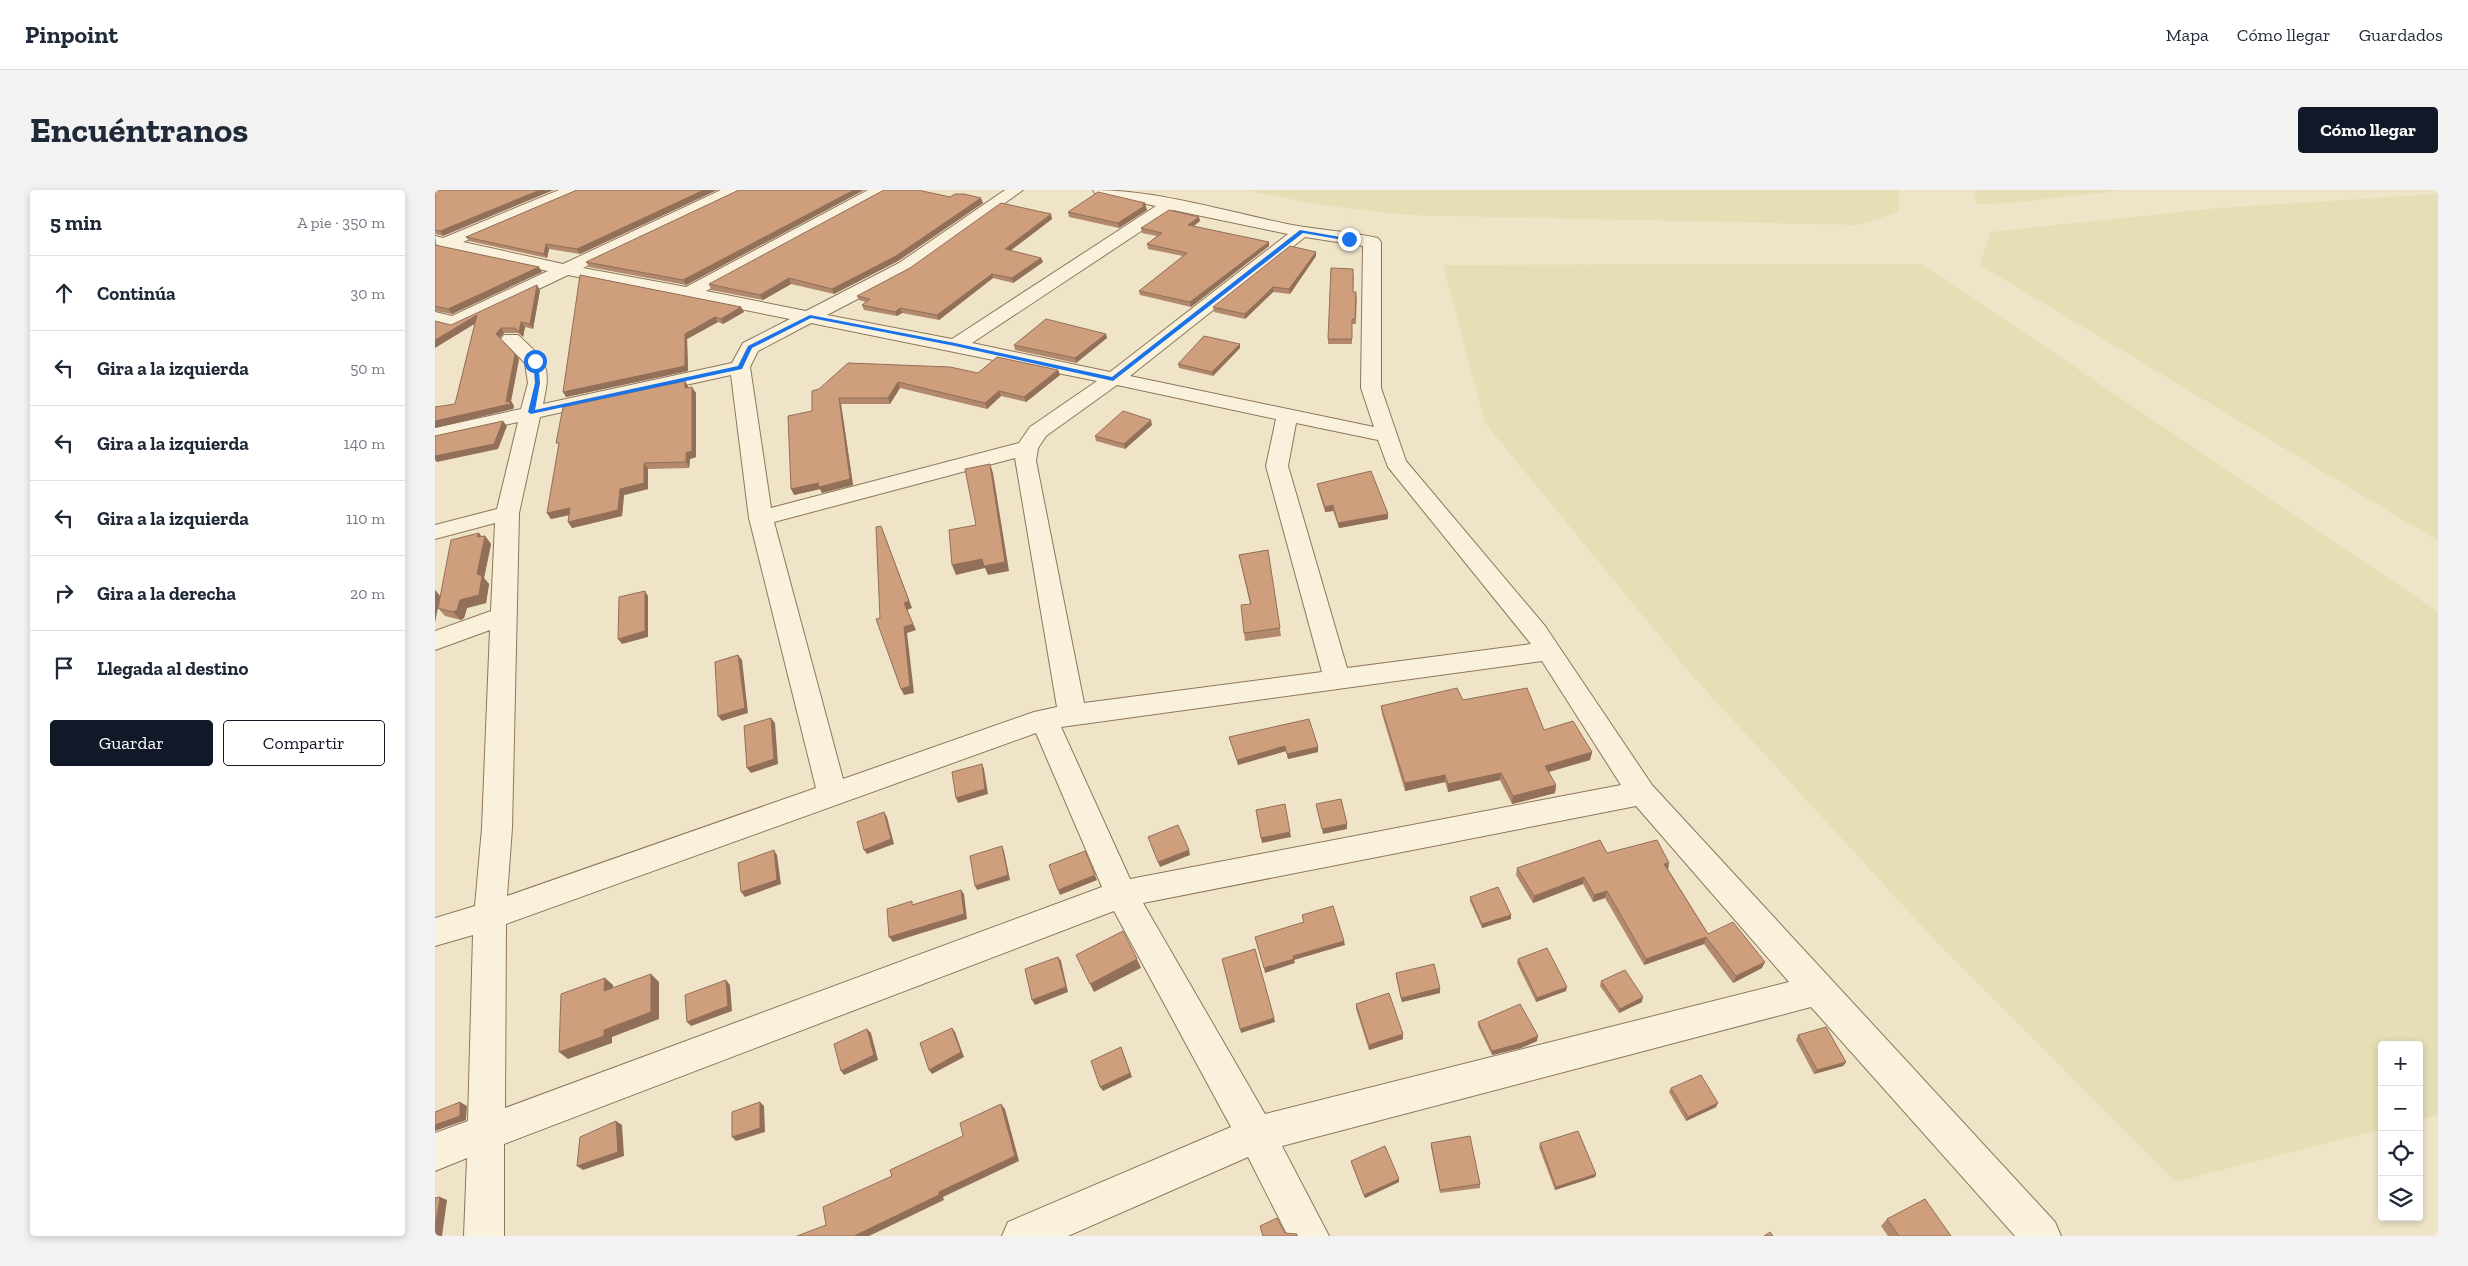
<!DOCTYPE html>
<html lang="es">
<meta charset="utf-8">
<style>
:root{--surface:#fff;--page:#f2f2f3;--text:#1f2937;--muted:#747a83;--line:#e0e1e3;--accent:#111827}
body{margin:0;font-family:"Zilla Slab",serif;background:var(--page);color:var(--text)}
.controls{position:absolute;right:15px;bottom:15px;display:grid;overflow:hidden;border-radius:5px;box-shadow:0 2px 8px #0003}
.controls button{width:45px;height:45px;display:grid;place-items:center;padding:0;border:0;border-bottom:1px solid var(--line);background:var(--surface);color:var(--text);font:25px sans-serif}
.stop{position:absolute;width:15px;height:15px;margin:-11px;border:4px solid #1a73e8;border-radius:50%;background:#fff}
.stop.end{background:#1a73e8;border-color:#fff;box-shadow:0 1px 5px #0008}
.list{margin:0;padding:0;list-style:none}
h2{display:flex;justify-content:space-between;align-items:center;height:65px;margin:0;padding:0 20px;font-size:21px}
h2 small{font-size:16px;font-weight:400;color:var(--muted)}
.list li{display:grid;grid-template-columns:32px 1fr auto;gap:15px;align-items:center;box-sizing:border-box;height:75px;padding:0 20px;border-top:1px solid var(--line)}
.list b{display:block;font-size:19px;white-space:nowrap}
.list em{font-size:16px;font-style:normal;color:var(--muted)}
.actions{display:flex;gap:10px;padding:15px 20px}
.actions a{flex:1;padding:11px 0;border:1px solid var(--accent);border-radius:5px;text-align:center;font-size:18px;color:var(--accent)}
.actions .main{background:var(--accent);color:#fff}
.icon{flex:none;width:28px;height:28px;fill:none;stroke:currentColor;stroke-width:2;stroke-linecap:round;stroke-linejoin:round}
.map{position:relative;flex:none;width:2003px;height:1046px;overflow:hidden;border-radius:5px}
header{display:flex;align-items:center;gap:30px;box-sizing:border-box;height:70px;padding:0 25px;background:var(--surface);border-bottom:1px solid var(--line)}
header strong{font-size:24px}
nav{display:flex;gap:28px;margin-inline-start:auto;font-size:18px}
.intro{display:flex;align-items:center;justify-content:space-between;box-sizing:border-box;height:120px;padding:0 30px}
h1{margin:0;font-size:35px}
.button{padding:12px 22px;border-radius:5px;background:var(--accent);color:#fff;font-size:18px;font-weight:700}
main{display:flex;gap:30px;padding:0 30px}
aside{flex:1;background:var(--surface);border-radius:5px;box-shadow:0 2px 8px #0003}
.map>svg:first-child{display:block}
</style>
<header>
<strong>Pinpoint</strong>
<nav><a>Mapa</a><a>Cómo llegar</a><a>Guardados</a></nav>
</header>
<div class="intro"><h1>Encuéntranos</h1><a class="button">Cómo llegar</a></div>
<main>
<aside>
<h2>5 min<small>A pie · 350 m</small></h2>
<ul class="list">
<li><svg class="icon" aria-label="ahead" viewBox="0 0 24 24"><path d="M12 20V5M6 11l6-6 6 6"/></svg><div><b>Continúa</b></div><em>30 m</em></li>
<li><svg class="icon" aria-label="left" viewBox="0 0 24 24"><path d="M17 20v-9H6M10 6l-5 5 5 5"/></svg><div><b>Gira a la izquierda</b></div><em>50 m</em></li>
<li><svg class="icon" aria-label="left" viewBox="0 0 24 24"><path d="M17 20v-9H6M10 6l-5 5 5 5"/></svg><div><b>Gira a la izquierda</b></div><em>140 m</em></li>
<li><svg class="icon" aria-label="left" viewBox="0 0 24 24"><path d="M17 20v-9H6M10 6l-5 5 5 5"/></svg><div><b>Gira a la izquierda</b></div><em>110 m</em></li>
<li><svg class="icon" aria-label="right" viewBox="0 0 24 24"><path d="M7 20v-9h11M14 6l5 5-5 5"/></svg><div><b>Gira a la derecha</b></div><em>20 m</em></li>
<li><svg class="icon" aria-label="arrive" viewBox="0 0 24 24"><path d="M6 21V4h12l-3 4 3 4H6"/></svg><div><b>Llegada al destino</b></div></li>
</ul>
<div class="actions"><a class="main">Guardar</a><a>Compartir</a></div>
</aside>
<div class="map">
<svg width="2003" height="1046" viewBox="0 0 2003 1046">
<rect width="100%" height="100%" fill="#f0e4c8"/>
<!-- farmland -->
<g fill="#e6deb5">
<polygon points="809,0 1464,0 1464,22 1424,35 972,25 886,15"/>
<polygon points="1540,0 1691,0 1574,13 1541,14"/>
<polygon points="2003,4 2003,351 1545,75 1555,42 1784,18"/>
<polygon points="1487,74 2003,422 2003,925 1984,930 1984,855 1947,855 1947,939 1740,992 1496,746 1254,482 1050,233 1008,75"/>
</g>
<g fill="none" stroke-linecap="round" stroke-linejoin="round">
<!-- minor casing -->
<g stroke="#8d765c" stroke-width="2">
<path id="minor" d="M 124,0 L 146,0 L 144,3 L 28,52 L 128,74 L 286,0 L 307,0 L 305,3 L 148,78 L 251,97 L 433,0 L 453,0 L 451,3 L 271,101 L 371,121 L 464,73 L 570,0 L 588,0 L 476,81 L 392,125 L 517,149 L 721,16 L 660,3 L 658,0 C 722,0 789,21 852,34 C 882,40 913,41 943,48 L 946,52 L 946,198 L 971,271 L 1110,436 L 1217,595 L 1620,1032 L 1626,1046 L 1580,1046 L 1376,817 L 847,956 L 894,1046 L 853,1046 L 813,967 L 633,1046 L 567,1046 L 573,1032 L 796,937 L 679,721 L 69,954 L 69,1046 L 29,1046 L 32,968 L 0,981 L 0,943 L 33,931 L 38,745 L 0,756 L 0,728 L 40,716 L 47,638 L 55,440 L 0,460 L 0,441 L 56,421 L 60,333 L 0,349 L 0,335 L 62,319 L 83,232 L 0,250 L 0,238 L 86,219 L 93,193 L 90,173 L 66,149 L 69,145 L 83,145 C 111,171 117,175 108,214 L 297,173 L 308,153 L 355,129 L 133,85 L 26,136 L 19,138 L 0,134 L 0,122 L 17,126 L 113,81 L 2,58 L 0,46 L 8,48 ZM 738,20 L 853,44 L 675,182 L 537,153 ZM 870,47 L 928,56 L 926,198 L 939,237 L 695,186 ZM 376,133 L 662,191 L 595,237 L 584,253 L 336,318 L 315,177 L 323,161 ZM 296,185 L 314,328 L 381,598 L 72,706 L 77,638 L 84,323 L 105,227 ZM 682,195 L 841,229 L 831,276 L 887,482 L 649,513 L 601,271 L 603,258 L 611,246 ZM 861,233 L 943,250 L 953,277 L 1096,454 L 912,478 L 853,276 ZM 580,268 L 622,517 L 599,522 L 408,589 L 339,332 ZM 1107,471 L 1186,595 L 695,689 L 626,537 ZM 601,543 L 667,697 L 70,918 L 71,734 ZM 1201,616 L 1354,792 L 830,924 L 708,713 Z"/>
</g>
<!-- minor -->
<use href="#minor" fill="#faf1dc" fill-rule="evenodd"/>
</g>
<!-- wall -->
<g fill="#b2896c">
<polygon points="0,0 8,46 0,44"/>
<polygon points="142,0 282,0 145,64 114,59 112,68 34,51 31,47"/>
<polygon points="429,0 251,95 154,77 151,72"/>
<polygon points="515,7 548,13 463,71 399,104 356,94 328,110 276,100 274,94"/>
<polygon points="712,20 684,38 634,27 633,22"/>
<polygon points="617,29 575,61 606,68 608,72 578,93 558,88 504,130 467,123 462,126 429,120 427,115 431,112 424,110 422,106"/>
<polygon points="765,31 759,36 834,56 756,117 705,105 704,101 748,66 713,59 712,54 722,46 707,43 706,38"/>
<polygon points="0,49 1,56 104,77 107,82 17,124 0,121"/>
<polygon points="881,62 881,66 855,104 838,102 810,129 779,122 778,117"/>
<polygon points="919,84 918,102 922,106 921,134 917,134 917,154 893,154 893,149"/>
<polygon points="145,85 306,117 309,122 288,134 283,132 252,149 253,181 131,207"/>
<polygon points="105,100 98,139 90,137 88,147 83,143 69,143 65,148 80,164 84,169 76,211 79,216 78,219 20,214 40,133 16,135"/>
<polygon points="671,144 672,148 641,173 580,160 579,155"/>
<polygon points="805,154 805,158 778,186 744,178 743,174"/>
<polygon points="623,180 625,185 591,212 566,206 552,219 465,198 455,214 406,214 418,295 387,303 385,299 359,305 377,221 377,201 543,183"/>
<polygon points="250,191 253,198 261,203 261,267 255,269 254,278 213,279 213,299 189,305 187,326 137,338 133,332 134,325 116,329 112,323"/>
<polygon points="717,235 690,259 661,251 660,246"/>
<polygon points="882,294 953,329 904,338 898,321 890,322 883,299"/>
<polygon points="50,346 56,354 49,388 54,394 51,413 32,418 29,428 26,430 10,426 3,418 0,432 0,400 5,406 46,347"/>
<polygon points="833,360 846,446 810,451 809,443 815,414 804,365"/>
<polygon points="1028,510 1109,540 1157,562 1155,570 1114,582 1121,595 1120,603 1077,614 1065,590 1013,602 1010,592 970,601 947,524 946,516"/>
<polygon points="794,547 883,562 853,569 851,561 803,575"/>
<polygon points="1082,678 1233,679 1273,744 1327,778 1298,793 1269,754 1209,775 1170,708 1158,712 1148,694 1098,713 1081,685"/>
<polygon points="1035,707 1076,729 1047,738 1035,711"/>
<polygon points="1083,769 1131,801 1101,812 1082,773"/>
<polygon points="961,783 1005,798 1005,803 967,812 961,787"/>
<polygon points="1166,791 1207,812 1184,823 1165,796"/>
<polygon points="921,814 968,849 934,860 921,819"/>
<polygon points="1043,832 1102,851 1086,858 1057,865 1043,836"/>
<polygon points="1363,845 1411,872 1408,876 1379,884 1361,850"/>
<polygon points="1236,898 1281,917 1251,931 1234,902"/>
<polygon points="996,953 1045,994 1045,998 1005,1003 996,957"/>
<polygon points="1105,953 1161,984 1160,987 1120,1000 1104,957"/>
<polygon points="916,971 964,989 964,992 930,1008 917,975"/>
<polygon points="1452,1029 1516,1046 1453,1046 1446,1036"/>
</g>
<!-- shaded-wall -->
<g fill="#916f58">
<polygon points="105,0 119,0 8,46 5,41"/>
<polygon points="269,0 282,0 145,64 142,59"/>
<polygon points="419,0 429,0 251,95 248,90"/>
<polygon points="546,8 548,13 463,71 399,104 397,99"/>
<polygon points="710,13 712,20 684,38 683,33"/>
<polygon points="616,24 617,29 571,64 570,59"/>
<polygon points="764,27 765,31 754,39 753,35"/>
<polygon points="834,52 834,56 756,117 755,112"/>
<polygon points="111,54 114,59 112,68 109,64"/>
<polygon points="881,62 881,66 855,104 854,99"/>
<polygon points="606,68 608,72 578,93 577,88"/>
<polygon points="104,77 107,82 17,124 13,119"/>
<polygon points="557,84 558,88 504,130 502,125"/>
<polygon points="354,88 356,94 328,110 325,105"/>
<polygon points="102,95 105,100 98,139 95,134"/>
<polygon points="838,97 838,102 810,129 810,124"/>
<polygon points="306,117 309,122 288,134 286,129"/>
<polygon points="465,118 467,123 462,126 460,122"/>
<polygon points="42,125 46,130 0,158 0,150"/>
<polygon points="280,127 283,132 252,149 253,181 131,207 128,202 250,144"/>
<polygon points="86,132 90,137 88,147 84,142"/>
<polygon points="66,138 69,143 64,149 61,144"/>
<polygon points="671,144 672,148 641,173 640,168"/>
<polygon points="805,154 805,158 778,186 777,182"/>
<polygon points="80,164 84,169 76,211 79,216 78,219 0,238 0,231 71,212"/>
<polygon points="623,180 625,185 591,212 589,207"/>
<polygon points="250,191 253,196 253,204 250,198"/>
<polygon points="463,192 465,198 455,214 453,208"/>
<polygon points="257,197 261,203 261,267 255,269 254,278 251,272"/>
<polygon points="564,201 566,206 552,219 550,213"/>
<polygon points="404,208 406,214 418,295 387,303 385,299 359,305 356,299"/>
<polygon points="716,230 717,235 690,259 689,254"/>
<polygon points="68,231 72,236 63,259 2,272 0,270 0,265"/>
<polygon points="209,273 213,279 213,299 189,305 187,326 137,338 133,332"/>
<polygon points="555,274 558,283 574,381 553,385 550,378 521,385 517,375 547,369"/>
<polygon points="898,315 898,321 890,322 890,317"/>
<polygon points="135,318 139,324 116,329 112,323"/>
<polygon points="953,324 953,329 904,338 903,333"/>
<polygon points="446,336 477,418 472,420 481,440 472,443 479,503 469,505 466,499 469,437 469,413"/>
<polygon points="44,343 49,350 50,346 56,354 49,388 54,394 51,413 32,418 29,428 26,430 18,422 25,410 42,384 42,347"/>
<polygon points="0,400 5,406 0,432"/>
<polygon points="210,401 213,406 213,447 187,454 183,449"/>
<polygon points="303,465 307,470 313,523 287,531 283,526"/>
<polygon points="336,528 340,533 343,574 316,583 312,578"/>
<polygon points="850,556 851,561 803,575 802,570"/>
<polygon points="883,557 883,562 853,569 852,564"/>
<polygon points="1157,562 1155,570 1109,583 1110,576"/>
<polygon points="547,574 549,579 553,604 523,613 521,608"/>
<polygon points="1066,583 1065,590 1013,602 1013,594"/>
<polygon points="1010,585 1010,592 970,601 970,593"/>
<polygon points="1121,595 1120,603 1077,614 1078,606"/>
<polygon points="449,622 452,627 459,654 432,664 429,660"/>
<polygon points="912,634 912,639 888,644 887,639"/>
<polygon points="855,642 856,647 827,653 826,648"/>
<polygon points="567,656 569,661 575,690 542,700 540,696"/>
<polygon points="339,660 342,665 346,694 310,707 306,702"/>
<polygon points="754,660 755,665 725,677 723,672"/>
<polygon points="1234,673 1233,680 1229,674"/>
<polygon points="660,685 662,690 625,705 623,700"/>
<polygon points="1149,687 1148,694 1098,713 1099,706"/>
<polygon points="526,700 529,704 532,729 458,752 454,747"/>
<polygon points="1172,701 1170,708 1158,712 1159,705"/>
<polygon points="1076,725 1076,729 1047,738 1047,734"/>
<polygon points="1271,747 1269,754 1209,775 1211,769"/>
<polygon points="909,751 910,755 859,770 860,773 830,783 829,778 858,766"/>
<polygon points="623,767 626,771 633,802 600,815 597,810"/>
<polygon points="702,769 706,778 659,802 655,794"/>
<polygon points="1330,772 1327,778 1298,793 1301,786"/>
<polygon points="216,784 224,792 224,829 177,847 177,853 133,869 124,862 169,840"/>
<polygon points="170,788 178,795 178,809 169,801"/>
<polygon points="291,790 295,795 297,821 256,836 252,832"/>
<polygon points="1132,797 1131,801 1101,812 1102,808"/>
<polygon points="1005,798 1005,803 967,812 966,808"/>
<polygon points="1208,807 1207,812 1184,823 1185,819"/>
<polygon points="839,828 840,832 806,843 805,839"/>
<polygon points="517,838 520,842 529,867 497,884 494,880"/>
<polygon points="432,839 436,843 443,870 409,885 406,881"/>
<polygon points="968,844 968,849 934,860 934,855"/>
<polygon points="1103,846 1102,851 1086,858 1057,865 1057,861"/>
<polygon points="686,857 697,887 668,901 665,897"/>
<polygon points="1411,872 1408,876 1379,884 1382,880"/>
<polygon points="25,912 32,916 31,930 0,941 0,935"/>
<polygon points="325,912 329,916 330,942 301,951 297,947"/>
<polygon points="1283,913 1281,917 1251,931 1253,927"/>
<polygon points="566,914 570,919 584,971 508,1007 509,1010 434,1046 419,1046 504,1002"/>
<polygon points="181,931 187,935 189,966 148,980 142,976"/>
<polygon points="1161,984 1160,987 1120,1000 1121,997"/>
<polygon points="964,989 964,992 930,1008 929,1005"/>
<polygon points="5,1007 12,1010 7,1046 0,1046 0,1038"/>
</g>
<!-- building -->
<g fill="#cf9f7d" stroke="#916f58">
<polygon points="0,0 105,0 5,41 0,40"/>
<polygon points="142,0 269,0 142,59 111,54 109,64 31,47"/>
<polygon points="304,0 419,0 248,90 151,72"/>
<polygon points="449,0 483,0 515,7 520,4 529,4 546,8 461,66 397,99 354,88 325,105 274,94"/>
<polygon points="663,2 710,13 707,15 711,15 683,33 633,22"/>
<polygon points="566,13 616,24 570,59 606,68 577,88 557,84 502,125 465,118 460,122 427,115 435,109 422,106 475,78"/>
<polygon points="734,20 764,27 753,35 834,52 755,112 704,101 752,63 712,54 727,43 706,38"/>
<polygon points="0,55 104,77 13,119 0,116"/>
<polygon points="855,56 881,62 854,99 838,97 810,124 778,117"/>
<polygon points="896,78 918,79 918,102 921,102 920,129 917,129 917,149 893,149"/>
<polygon points="145,85 306,117 286,129 280,127 250,144 250,176 128,202"/>
<polygon points="102,95 95,134 86,132 84,142 80,138 66,138 61,144 80,164 71,212 75,211 75,214 0,231 0,217 20,214 42,125 0,150 0,131 16,135"/>
<polygon points="611,129 671,144 640,168 579,155"/>
<polygon points="769,146 805,154 777,182 743,174"/>
<polygon points="562,167 623,180 589,207 564,201 550,213 463,192 453,208 404,208 415,289 384,297 383,293 356,299 353,226 377,221 377,201 384,199 413,173 515,177 543,183"/>
<polygon points="250,191 250,198 257,197 257,261 251,263 251,272 209,273 209,293 185,299 183,320 133,332 135,318 112,323 124,253 121,253 128,217"/>
<polygon points="688,221 716,230 689,254 660,246"/>
<polygon points="68,231 59,254 0,266 0,246"/>
<polygon points="555,274 570,372 549,376 547,369 517,375 514,340 541,335 530,279"/>
<polygon points="936,281 953,324 903,333 898,315 890,317 882,294"/>
<polygon points="446,336 474,411 469,413 478,434 469,437 475,496 466,499 441,429 445,428 441,337"/>
<polygon points="44,343 42,347 50,346 42,384 47,386 44,405 25,410 22,420 18,422 3,418 16,350"/>
<polygon points="833,360 845,438 809,443 806,415 816,414 804,365"/>
<polygon points="210,401 210,441 183,449 184,407"/>
<polygon points="303,465 310,518 283,526 280,472"/>
<polygon points="1022,498 1028,510 1092,498 1109,540 1138,531 1157,562 1110,576 1121,595 1078,606 1066,583 1013,594 1010,585 970,593 946,516"/>
<polygon points="336,528 339,569 312,578 309,536"/>
<polygon points="874,529 883,557 852,564 850,556 802,570 794,547"/>
<polygon points="547,574 550,599 521,608 517,582"/>
<polygon points="906,609 912,634 887,639 881,614"/>
<polygon points="850,614 855,642 826,648 821,620"/>
<polygon points="449,622 456,649 429,660 422,632"/>
<polygon points="743,635 754,660 723,672 713,647"/>
<polygon points="1165,650 1172,663 1222,650 1234,673 1229,674 1273,744 1298,732 1330,772 1301,786 1271,747 1211,769 1172,701 1159,705 1149,687 1099,706 1082,678"/>
<polygon points="567,656 573,685 540,696 535,666"/>
<polygon points="339,660 342,690 306,702 303,673"/>
<polygon points="650,661 660,685 623,700 614,675"/>
<polygon points="1063,697 1076,725 1047,734 1035,707"/>
<polygon points="526,700 529,724 454,747 452,719 477,711 477,715"/>
<polygon points="898,716 909,751 858,766 859,769 829,778 820,747 869,732 867,725"/>
<polygon points="688,741 702,769 655,794 641,765"/>
<polygon points="1112,758 1132,797 1102,808 1083,769"/>
<polygon points="820,759 839,828 805,839 787,769"/>
<polygon points="623,767 631,797 597,810 590,779"/>
<polygon points="999,774 1005,798 966,808 961,783"/>
<polygon points="1190,780 1208,807 1185,819 1166,791"/>
<polygon points="216,784 216,822 169,840 169,846 124,862 126,804 170,788 169,801"/>
<polygon points="291,790 293,816 252,832 250,805"/>
<polygon points="954,803 968,844 934,855 921,814"/>
<polygon points="1085,814 1103,846 1087,853 1057,861 1043,832"/>
<polygon points="1391,837 1411,872 1382,880 1363,845"/>
<polygon points="517,838 526,862 494,880 485,853"/>
<polygon points="432,839 439,865 406,881 399,854"/>
<polygon points="686,857 695,883 665,897 656,871"/>
<polygon points="1266,885 1283,913 1253,927 1236,898"/>
<polygon points="25,912 25,926 0,935 0,922"/>
<polygon points="325,912 325,938 297,947 297,922"/>
<polygon points="566,914 580,966 504,1002 504,1005 419,1046 362,1046 391,1035 388,1017 457,986 455,980 528,946 525,933"/>
<polygon points="181,931 183,962 142,976 145,947"/>
<polygon points="1143,941 1161,984 1121,997 1105,953"/>
<polygon points="1035,946 1045,994 1005,1000 996,953"/>
<polygon points="950,956 964,989 929,1005 916,971"/>
<polygon points="5,1007 0,1038 0,1008"/>
<polygon points="1490,1009 1516,1046 1464,1046 1452,1029"/>
<polygon points="842,1028 850,1043 862,1044 862,1046 828,1046 825,1036"/>
<polygon points="1335,1042 1338,1046 1329,1046"/>
</g>
<!-- route -->
<polygon fill="#1a73e8" points="865,40 917,49 914,51 868,43 678,191 520,156 376,128 317,158 307,179 96,224 93,222 100,193 98,170 103,171 105,193 100,220 303,176 313,156 375,125 520,153 677,187"/>
</svg>
<div class="controls">
<button>+</button>
<button>−</button>
<button><svg class="icon" aria-label="locate" viewBox="0 0 24 24"><circle cx="12" cy="12" r="6"/><path d="M12 2v4M12 18v4M2 12h4M18 12h4"/></svg></button>
<button><svg class="icon" aria-label="layers" viewBox="0 0 24 24"><path d="M12 4l9 5-9 5-9-5zM3 14l9 5 9-5"/></svg></button>
</div>
<div class="stop" style="left:100px;top:171px"></div>
<div class="stop end" style="left:914px;top:49px"></div>
</div>
</main>
